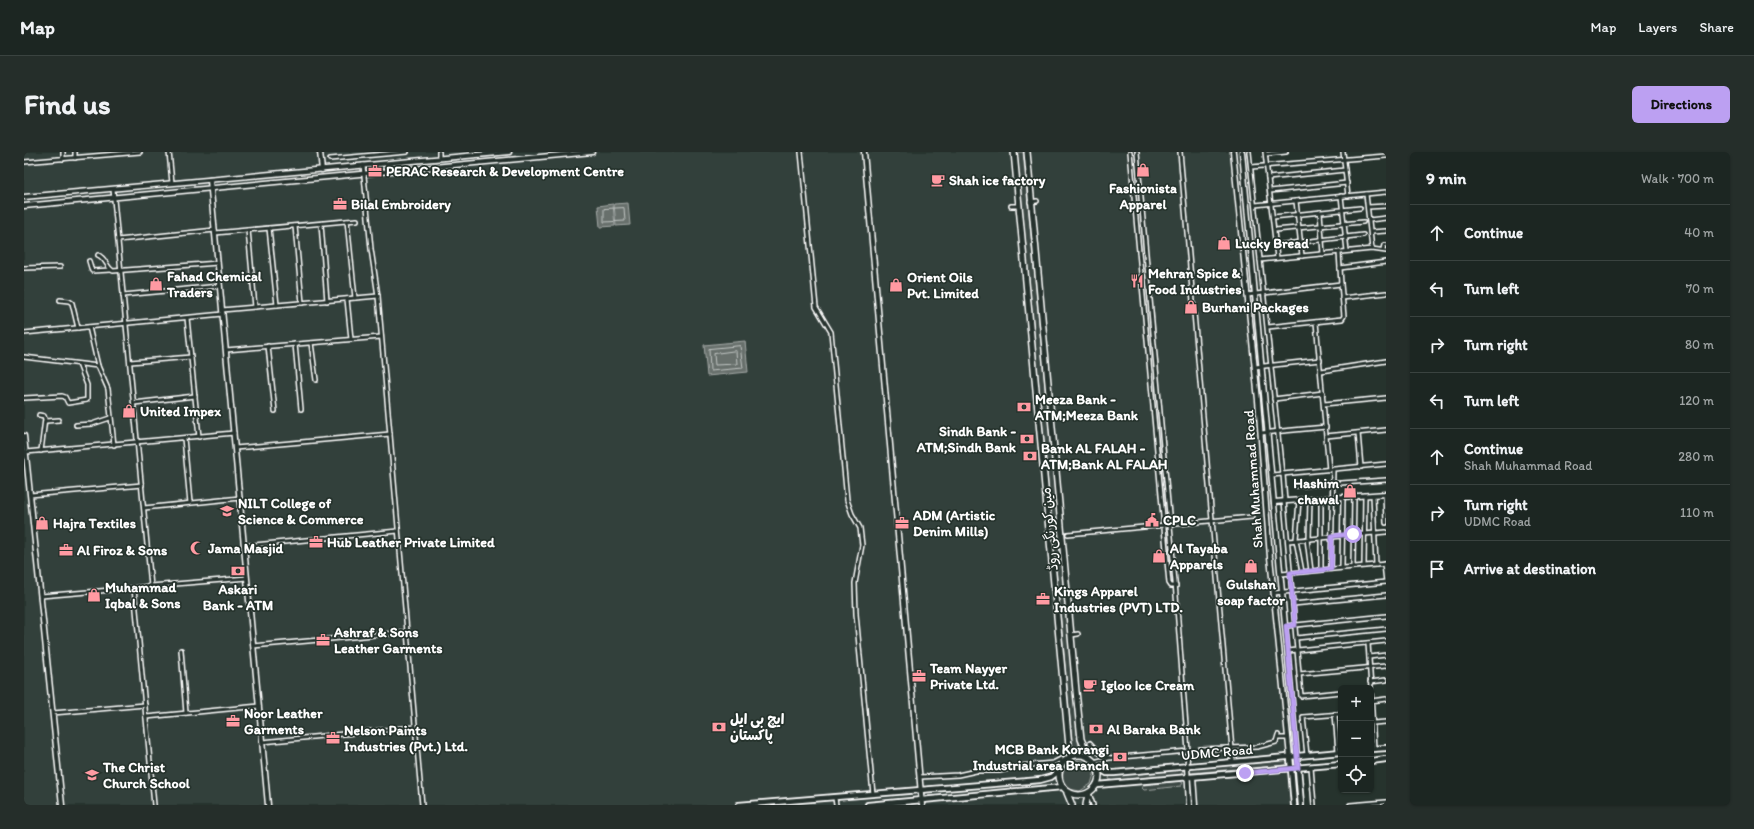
<!DOCTYPE html>
<meta charset="utf-8">
<style>
:root{--surface:#1c2622;--page:#252e2a;--text:#f1f3f6;--muted:#a0a5a5;--line:#3a4340;--accent:#bca0f2}
body{margin:0;font-family:Itim,"Playpen Sans Arabic",sans-serif;background:var(--page);color:var(--text)}
.controls{position:absolute;right:12px;bottom:12px;display:grid;overflow:hidden;border-radius:6px;box-shadow:0 1px 3px #0004}
.controls button{width:36px;height:36px;display:grid;place-items:center;padding:0;border:0;border-bottom:1px solid var(--line);background:var(--surface);color:var(--text);font:20px sans-serif}
.stop{position:absolute;width:12px;height:12px;margin:-9px;border:3px solid #bca0f2;border-radius:50%;background:#fff}
.stop.end{background:#bca0f2;border-color:#fff;box-shadow:0 1px 4px #0008}
.list{margin:0;padding:0;list-style:none}
h2{display:flex;justify-content:space-between;align-items:center;height:52px;margin:0;padding:0 16px;font-size:17px}
h2 small{font-size:13px;font-weight:400;color:var(--muted)}
.list li{display:grid;grid-template-columns:26px 1fr auto;gap:12px;align-items:center;box-sizing:border-box;height:56px;padding:0 16px;border-top:1px solid var(--line)}
.list b{display:block;font-size:15px;white-space:nowrap}
.list p{margin:0;font-size:13px;white-space:nowrap;color:var(--muted)}
.list em{font-size:13px;font-style:normal;color:var(--muted)}
.icon{flex:none;width:22px;height:22px;fill:none;stroke:currentColor;stroke-width:2;stroke-linecap:round;stroke-linejoin:round}
.map{position:relative;flex:none;width:1362px;height:653px;overflow:hidden;border-radius:6px}
header{display:flex;align-items:center;gap:24px;box-sizing:border-box;height:56px;padding:0 20px;background:var(--surface);border-bottom:1px solid var(--line)}
header strong{font-size:19px}
nav{display:flex;gap:22px;margin-inline-start:auto;font-size:14px}
.intro{display:flex;align-items:center;justify-content:space-between;box-sizing:border-box;height:96px;padding:0 24px}
h1{margin:0;font-size:28px}
.button{padding:10px 18px;border-radius:6px;background:var(--accent);color:#111;font-size:14px;font-weight:700}
main{display:flex;gap:24px;padding:0 24px}
aside{flex:1;background:var(--surface);border-radius:6px;box-shadow:0 1px 3px #0004}
.map>svg:first-child{display:block}
</style>
<header>
<strong>Map</strong>
<nav><a>Map</a><a>Layers</a><a>Share</a></nav>
</header>
<div class="intro"><h1>Find us</h1><a class="button">Directions</a></div>
<main>
<div class="map">
<svg width="1362" height="653" viewBox="0 0 1362 653">
<rect width="100%" height="100%" fill="#26332d"/>
<filter id="ink" filterUnits="userSpaceOnUse"><feTurbulence type="fractalNoise" baseFrequency=".025" numOctaves="2"/><feDisplacementMap in="SourceGraphic" scale="8" xChannelSelector="R" yChannelSelector="G"/><feConvolveMatrix kernelMatrix="1 2 1 2 8 2 1 2 1" color-interpolation-filters="sRGB"/></filter>
<g filter="url(#ink)">
<!-- built -->
<polygon fill="#333f3a" points="0,0 1214,0 1274,653 0,653"/>
<!-- green -->
<g fill="#3e4944" stroke="#9ea4a2">
<polygon points="993,0 999,0 1055,598 1049,598"/>
<polygon points="1262,607 1264,609 1262,613 1164,621 1166,616"/>
<polygon points="1052,608 1066,611 1071,619 1067,632 1056,639 1045,637 1038,628 1040,614"/>
<polygon points="1157,616 1159,619 1157,623 1089,629 1085,627 1086,623"/>
<polygon points="1156,629 1159,631 1157,634 1120,638 1118,636 1120,633"/>
</g>
<!-- water -->
<g fill="#67706c" stroke="#a4a9a7">
<polygon points="604,51 606,73 592,74 590,52"/>
<polygon points="589,52 591,74 576,75 574,54"/>
<polygon points="721,189 724,220 683,224 680,193"/>
</g>
<g fill="none" stroke-linecap="round" stroke-linejoin="round">
<!-- shore -->
<g stroke="#c2c6c4" stroke-width="1">
<polygon points="600,56 601,69 580,70 580,57"/>
<polygon points="716,194 719,216 686,219 685,197"/>
<polygon points="712,199 713,212 691,213 690,202"/>
</g>
<!-- minor casing -->
<g stroke="#fff" stroke-width="6">
<g id="minor">
<polyline points="39,0 39,7"/>
<polyline points="51,0 51,6"/>
<polyline points="145,0 148,31"/>
<polyline points="415,0 415,6"/>
<polyline points="777,0 792,155 807,180 823,348 828,362 836,376 838,393 831,431 832,462 849,642"/>
<polyline points="1106,0 1145,431 1147,434 1152,434"/>
<polyline points="1113,0 1151,430 1164,599 1163,614"/>
<polyline points="1156,0 1209,609"/>
<polyline points="1225,0 1258,322"/>
<polyline points="1241,0 1253,106"/>
<polyline points="1319,0 1324,44"/>
<polyline points="1242,2 1262,0"/>
<polyline points="306,7 383,0"/>
<polyline points="0,10 116,0"/>
<polyline points="339,13 347,97 354,144 398,653"/>
<polyline points="1227,15 1362,4"/>
<polyline points="1244,26 1321,18"/>
<polyline points="89,37 127,434 110,436 130,653"/>
<polyline points="1246,39 1323,31"/>
<polyline points="1342,42 1348,97"/>
<polyline points="1317,44 1323,99"/>
<polyline points="1272,49 1278,104"/>
<polyline points="1006,50 1013,49"/>
<polyline points="1231,53 1362,40"/>
<polyline points="987,54 995,54"/>
<polyline points="1344,55 1362,54"/>
<polyline points="1296,60 1299,102"/>
<polyline points="1249,65 1336,56"/>
<polyline points="1345,68 1362,66"/>
<polyline points="323,69 331,146"/>
<polyline points="297,72 303,149"/>
<polyline points="271,74 278,151"/>
<polyline points="245,76 253,153"/>
<polyline points="224,78 231,155"/>
<polyline points="1251,78 1339,70"/>
<polyline points="1347,80 1362,79"/>
<polyline points="191,81 333,68"/>
<polyline points="94,88 191,78"/>
<polyline points="1252,93 1339,83"/>
<polyline points="1359,97 1360,93 1362,93"/>
<path d="M 74,103 C 82,106 82,115 89,119 L 194,111"/>
<polyline points="1236,108 1348,97 1362,99"/>
<polyline points="65,109 68,119 87,118"/>
<polyline points="0,116 36,115"/>
<polyline points="1316,116 1362,110"/>
<polyline points="99,143 196,134"/>
<polyline points="1223,143 1317,132 1315,100"/>
<polyline points="1318,146 1362,141"/>
<polyline points="323,147 327,187"/>
<polyline points="36,148 45,149 48,151 54,176"/>
<polyline points="198,158 354,144"/>
<polyline points="163,166 175,285"/>
<polyline points="1292,170 1305,318"/>
<polyline points="65,175 74,214 84,237 90,293"/>
<polyline points="1244,175 1318,167 1320,164 1317,132"/>
<polyline points="0,181 199,162"/>
<polyline points="287,191 292,228"/>
<polyline points="271,192 277,257"/>
<polyline points="244,194 251,259"/>
<polyline points="202,198 357,185"/>
<polyline points="0,205 74,214"/>
<polyline points="106,210 167,205"/>
<polyline points="1231,215 1296,208"/>
<polyline points="1297,219 1362,209"/>
<polyline points="0,246 38,244 41,245 44,251 63,248 63,233 55,212"/>
<polyline points="1250,247 1299,241"/>
<polyline points="110,251 171,244"/>
<polyline points="1300,252 1362,246"/>
<polyline points="15,263 20,264 21,267 17,299"/>
<polyline points="22,269 35,268"/>
<polyline points="52,273 68,272 86,266"/>
<polyline points="1237,281 1302,275"/>
<polyline points="1334,281 1337,315"/>
<polyline points="1302,284 1362,278"/>
<polyline points="160,286 166,351"/>
<polyline points="211,296 366,282"/>
<polyline points="2,300 210,281"/>
<polyline points="1259,322 1261,349"/>
<polyline points="1248,323 1362,312"/>
<polyline points="1272,334 1362,328"/>
<polyline points="1361,342 1362,371"/>
<polyline points="6,343 118,333"/>
<polyline points="1349,343 1352,413"/>
<polyline points="1275,348 1272,388 1278,420"/>
<polyline points="1260,349 1277,544 1317,540"/>
<polyline points="120,356 216,346"/>
<polyline points="1044,382 1228,365"/>
<polyline points="1283,387 1287,419"/>
<polyline points="1285,387 1286,347"/>
<polyline points="1264,389 1362,380"/>
<polyline points="220,394 374,379"/>
<polyline points="1360,412 1362,430"/>
<polyline points="1340,414 1341,344"/>
<polyline points="1329,415 1330,344"/>
<polyline points="1318,416 1319,345"/>
<polyline points="1307,417 1309,318"/>
<polyline points="1297,418 1297,346"/>
<polyline points="1257,422 1362,412"/>
<polyline points="127,434 223,426"/>
<polyline points="1250,441 1362,430"/>
<polyline points="17,444 110,436"/>
<polyline points="1269,452 1362,443"/>
<polyline points="1262,474 1362,464"/>
<polyline points="1047,483 1054,482"/>
<polyline points="1272,486 1362,477"/>
<polyline points="1344,491 1347,536"/>
<polyline points="229,494 383,480"/>
<polyline points="157,498 162,561"/>
<polyline points="1264,499 1362,489"/>
<polyline points="1345,505 1362,503"/>
<polyline points="1275,522 1362,514"/>
<polyline points="1346,530 1362,528"/>
<polyline points="1347,540 1350,597"/>
<polyline points="1347,549 1362,547"/>
<polyline points="29,561 121,553"/>
<polyline points="1311,562 1314,600"/>
<polyline points="122,565 235,554"/>
<polyline points="1349,571 1362,570"/>
<polyline points="1254,586 1263,586"/>
<polyline points="238,590 391,575"/>
<polyline points="1066,591 1074,600 1086,606 1164,599"/>
<polyline points="1176,597 1233,595 1252,590 1254,583"/>
<polyline points="1283,603 1279,565 1317,562"/>
<polyline points="1070,610 1085,606"/>
<polyline points="1287,615 1290,653"/>
<polyline points="1035,619 1037,607"/>
<polyline points="896,625 934,623 952,619 975,619 997,614 1029,611 1037,607"/>
<polyline points="1065,641 1069,653"/>
<polyline points="811,646 812,653"/>
<polyline points="1326,653 1362,650"/>
</g>
</g>
<!-- tertiary casing -->
<g stroke="#fff" stroke-width="7">
<g id="tertiary">
<polyline points="296,0 298,18"/>
<polyline points="840,0 898,653"/>
<polyline points="1209,0 1234,248 1246,405 1266,605"/>
<polyline points="1218,0 1274,616"/>
<polyline points="186,28 244,653"/>
<polyline points="0,45 485,0"/>
<polyline points="0,54 568,0"/>
<polyline points="0,284 38,653"/>
<polyline points="1250,350 1362,342"/>
<polyline points="1163,614 1165,653"/>
<polyline points="1169,625 1171,653"/>
</g>
</g>
<!-- secondary casing -->
<g stroke="#fff" stroke-width="8">
<g id="secondary">
<polyline points="1347,597 1362,596"/>
<polyline points="1266,605 1270,653"/>
<polyline points="1347,609 1362,607"/>
<polyline points="1073,615 1083,621 1090,621 1317,600"/>
<polyline points="1274,616 1277,653"/>
<polyline points="1073,633 1317,612"/>
<polyline points="715,653 1016,628 1027,625 1035,619"/>
<polyline points="844,653 1038,635"/>
</g>
</g>
<!-- primary casing -->
<g stroke="#fff" stroke-width="8">
<g id="primary">
<polyline points="990,0 1046,605"/>
<polyline points="1003,0 1052,539 1057,587 1065,606"/>
<circle cx="1055" cy="623" r="20"/>
<polyline points="1043,641 1048,653"/>
<polyline points="1062,653 1064,642"/>
</g>
</g>
<!-- minor -->
<use href="#minor" stroke="#26332d" stroke-width="3"/>
<!-- tertiary -->
<use href="#tertiary" stroke="#26332d" stroke-width="4"/>
<!-- secondary -->
<use href="#secondary" stroke="#26332d" stroke-width="4.5"/>
<!-- primary -->
<use href="#primary" stroke="#26332d" stroke-width="5"/>
</g>
</g>
<g fill="none" stroke-linecap="round" stroke-linejoin="round" filter="url(#ink)">
<!-- route -->
<polyline stroke="#bca0f2" stroke-width="5" points="1221,621 1274,616 1262,474 1271,473 1266,421 1307,417 1308,384 1329,382"/>
</g>
<!-- icons -->
<defs>
<g id="shop-bare" transform="scale(1.08)"><path d="M-5-2.5h2.3a2.7 3.5 0 0 1 5.4 0H5L5.5 6h-11ZM-1.5-2.5h3a1.5 2.3 0 0 0-3 0Z" fill="#ff9aa2" stroke="#26332d" stroke-width="2.5" paint-order="stroke"/></g>
<g id="office-bare" transform="scale(1.08)"><path d="M-6-3h4V-5.5h4V-3h4V5H-6ZM-1-4.5V-3h2v-1.5ZM-6 0V1H6V0Z" fill="#ff9aa2" stroke="#26332d" stroke-width="2.5" paint-order="stroke"/></g>
<g id="cafe-bare" transform="scale(1.08)"><path d="M-5.5-4.5H6V0H3Q3 3.5 0 3.5H-2.5Q-5.5 3.5-5.5 0ZM3-3.2v2h1.7v-2ZM-6 4.5H4V6H-6Z" fill="#ff9aa2" stroke="#26332d" stroke-width="2.5" paint-order="stroke"/></g>
<g id="restaurant-bare" transform="scale(1.08)"><path d="M-5-6h1v4h1v-4h1v4h1v-4h1v5L-1.5 .5V6h-2V.5L-5-1ZM5-6V6H3V1.5H1.5Q1.5-4 5-6Z" fill="#ff9aa2" stroke="#26332d" stroke-width="2.5" paint-order="stroke"/></g>
<g id="bank-bare" transform="scale(1.08)"><path d="M-6-4H6V4H-6ZM0-2.3a2.3 2.3 0 1 0 0 4.6a2.3 2.3 0 1 0 0-4.6Z" fill="#ff9aa2" stroke="#26332d" stroke-width="2.5" paint-order="stroke"/></g>
<g id="university-bare" transform="scale(1.08)"><path d="M0-5L7-2L0 1L-7-2ZM-4 1L0 2.5L4 1V4Q0 6-4 4Z" fill="#ff9aa2" stroke="#26332d" stroke-width="2.5" paint-order="stroke"/></g>
<g id="civic-bare" transform="scale(1.08)"><path d="M-.6-6.5H3V-4.5H.6V-3L4-1V1h2V6H-6V1h2V-1L-.6-3ZM-1.2 2.5V6h2.4V2.5Z" fill="#ff9aa2" stroke="#26332d" stroke-width="2.5" paint-order="stroke"/></g>
<g id="mosque-bare" transform="scale(1.08)"><path d="M3.5-4.9A6 6 0 1 0 3.5 4.9A5 5 0 1 1 3.5-4.9Z" fill="#ff9aa2" stroke="#26332d" stroke-width="2.5" paint-order="stroke"/></g>
<g id="school-bare" transform="scale(1.08)"><path d="M0-5L7-2L0 1L-7-2ZM-4 1L0 2.5L4 1V4Q0 6-4 4Z" fill="#ff9aa2" stroke="#26332d" stroke-width="2.5" paint-order="stroke"/></g>
</defs>
<g fill-rule="evenodd">
<use href="#shop-bare" x="1119" y="18"/>
<use href="#office-bare" x="351" y="19"/>
<use href="#cafe-bare" x="914" y="28"/>
<use href="#office-bare" x="316" y="52"/>
<use href="#shop-bare" x="1200" y="91"/>
<use href="#restaurant-bare" x="1113" y="129"/>
<use href="#shop-bare" x="132" y="132"/>
<use href="#shop-bare" x="872" y="133"/>
<use href="#shop-bare" x="1167" y="155"/>
<use href="#bank-bare" x="1000" y="255"/>
<use href="#shop-bare" x="105" y="259"/>
<use href="#bank-bare" x="1003" y="287"/>
<use href="#bank-bare" x="1006" y="304"/>
<use href="#shop-bare" x="1326" y="339"/>
<use href="#university-bare" x="203" y="359"/>
<use href="#civic-bare" x="1128" y="368"/>
<use href="#shop-bare" x="18" y="371"/>
<use href="#office-bare" x="878" y="371"/>
<use href="#office-bare" x="292" y="390"/>
<use href="#mosque-bare" x="173" y="396"/>
<use href="#office-bare" x="42" y="398"/>
<use href="#shop-bare" x="1135" y="404"/>
<use href="#shop-bare" x="1227" y="414"/>
<use href="#bank-bare" x="214" y="419"/>
<use href="#shop-bare" x="70" y="443"/>
<use href="#office-bare" x="1019" y="447"/>
<use href="#office-bare" x="299" y="488"/>
<use href="#office-bare" x="895" y="524"/>
<use href="#cafe-bare" x="1066" y="533"/>
<use href="#office-bare" x="209" y="569"/>
<use href="#bank-bare" x="695" y="575"/>
<use href="#bank-bare" x="1072" y="577"/>
<use href="#office-bare" x="309" y="586"/>
<use href="#bank-bare" x="1096" y="605"/>
<use href="#school-bare" x="68" y="623"/>
</g>
<g text-anchor="middle" stroke-width="3.5" stroke-linejoin="round" paint-order="stroke">
<!-- poi labels -->
<g font-size="14" font-weight="bold" fill="#fff" stroke="#26332d" text-anchor="start">
<text x="362" y="24">PERAC Research &amp; Development Centre</text>
<text x="925" y="33">Shah ice factory</text>
<text x="1119" y="41" text-anchor="middle">Fashionista<tspan x="1119" dy="16">Apparel</tspan></text>
<text x="327" y="57">Bilal Embroidery</text>
<text x="1211" y="96">Lucky Bread</text>
<text x="1124" y="126">Mehran Spice &amp;<tspan x="1124" dy="16">Food Industries</tspan></text>
<text x="143" y="129">Fahad Chemical<tspan x="143" dy="16">Traders</tspan></text>
<text x="883" y="130">Orient Oils<tspan x="883" dy="16">Pvt. Limited</tspan></text>
<text x="1178" y="160">Burhani Packages</text>
<text x="1011" y="252">Meeza Bank -<tspan x="1011" dy="16">ATM;Meeza Bank</tspan></text>
<text x="116" y="264">United Impex</text>
<text x="992" y="284" text-anchor="end">Sindh Bank -<tspan x="992" dy="16">ATM;Sindh Bank</tspan></text>
<text x="1017" y="301">Bank AL FALAH -<tspan x="1017" dy="16">ATM;Bank AL FALAH</tspan></text>
<text x="1315" y="336" text-anchor="end">Hashim<tspan x="1315" dy="16">chawal</tspan></text>
<text x="214" y="356">NILT College of<tspan x="214" dy="16">Science &amp; Commerce</tspan></text>
<text x="889" y="368">ADM (Artistic<tspan x="889" dy="16">Denim Mills)</tspan></text>
<text x="1139" y="373">CPLC</text>
<text x="29" y="376">Hajra Textiles</text>
<text x="303" y="395">Hub Leather Private Limited</text>
<text x="184" y="401">Jama Masjid</text>
<text x="1146" y="401">Al Tayaba<tspan x="1146" dy="16">Apparels</tspan></text>
<text x="53" y="403">Al Firoz &amp; Sons</text>
<text x="1227" y="437" text-anchor="middle">Gulshan<tspan x="1227" dy="16">soap factor</tspan></text>
<text x="81" y="440">Muhammad<tspan x="81" dy="16">Iqbal &amp; Sons</tspan></text>
<text x="214" y="442" text-anchor="middle">Askari<tspan x="214" dy="16">Bank - ATM</tspan></text>
<text x="1030" y="444">Kings Apparel<tspan x="1030" dy="16">Industries (PVT) LTD.</tspan></text>
<text x="310" y="485">Ashraf &amp; Sons<tspan x="310" dy="16">Leather Garments</tspan></text>
<text x="906" y="521">Team Nayyer<tspan x="906" dy="16">Private Ltd.</tspan></text>
<text x="1077" y="538">Igloo Ice Cream</text>
<text x="220" y="566">Noor Leather<tspan x="220" dy="16">Garments</tspan></text>
<text x="706" y="572">ایچ بی ایل<tspan x="706" dy="16">پاکستان</tspan></text>
<text x="1083" y="582">Al Baraka Bank</text>
<text x="320" y="583">Nelson Paints<tspan x="320" dy="16">Industries (Pvt.) Ltd.</tspan></text>
<text x="1085" y="602" text-anchor="end">MCB Bank Korangi<tspan x="1085" dy="16">Industrial area Branch</tspan></text>
<text x="79" y="620">The Christ<tspan x="79" dy="16">Church School</tspan></text>
</g>
<!-- street labels -->
<g font-size="14" fill="#fff" stroke="#26332d">
<text transform="translate(1229 327) rotate(-94)" y="5">Shah Muhammad Road</text>
<text transform="translate(1025 377) rotate(-95)" y="5">مین کورنگی روڈ</text>
<text transform="translate(1193 600) rotate(-5)" y="5">UDMC Road</text>
</g>
</g>
</svg>
<div class="controls">
<button>+</button>
<button>−</button>
<button><svg class="icon" aria-label="locate" viewBox="0 0 24 24"><circle cx="12" cy="12" r="6"/><path d="M12 2v4M12 18v4M2 12h4M18 12h4"/></svg></button>
</div>
<div class="stop" style="left:1329px;top:382px"></div>
<div class="stop end" style="left:1221px;top:621px"></div>
</div>
<aside>
<h2>9 min<small>Walk · 700 m</small></h2>
<ul class="list">
<li><svg class="icon" aria-label="ahead" viewBox="0 0 24 24"><path d="M12 20V5M6 11l6-6 6 6"/></svg><div><b>Continue</b></div><em>40 m</em></li>
<li><svg class="icon" aria-label="left" viewBox="0 0 24 24"><path d="M17 20v-9H6M10 6l-5 5 5 5"/></svg><div><b>Turn left</b></div><em>70 m</em></li>
<li><svg class="icon" aria-label="right" viewBox="0 0 24 24"><path d="M7 20v-9h11M14 6l5 5-5 5"/></svg><div><b>Turn right</b></div><em>80 m</em></li>
<li><svg class="icon" aria-label="left" viewBox="0 0 24 24"><path d="M17 20v-9H6M10 6l-5 5 5 5"/></svg><div><b>Turn left</b></div><em>120 m</em></li>
<li><svg class="icon" aria-label="ahead" viewBox="0 0 24 24"><path d="M12 20V5M6 11l6-6 6 6"/></svg><div><b>Continue</b><p>Shah Muhammad Road</p></div><em>280 m</em></li>
<li><svg class="icon" aria-label="right" viewBox="0 0 24 24"><path d="M7 20v-9h11M14 6l5 5-5 5"/></svg><div><b>Turn right</b><p>UDMC Road</p></div><em>110 m</em></li>
<li><svg class="icon" aria-label="arrive" viewBox="0 0 24 24"><path d="M6 21V4h12l-3 4 3 4H6"/></svg><div><b>Arrive at destination</b></div></li>
</ul>
</aside>
</main>
